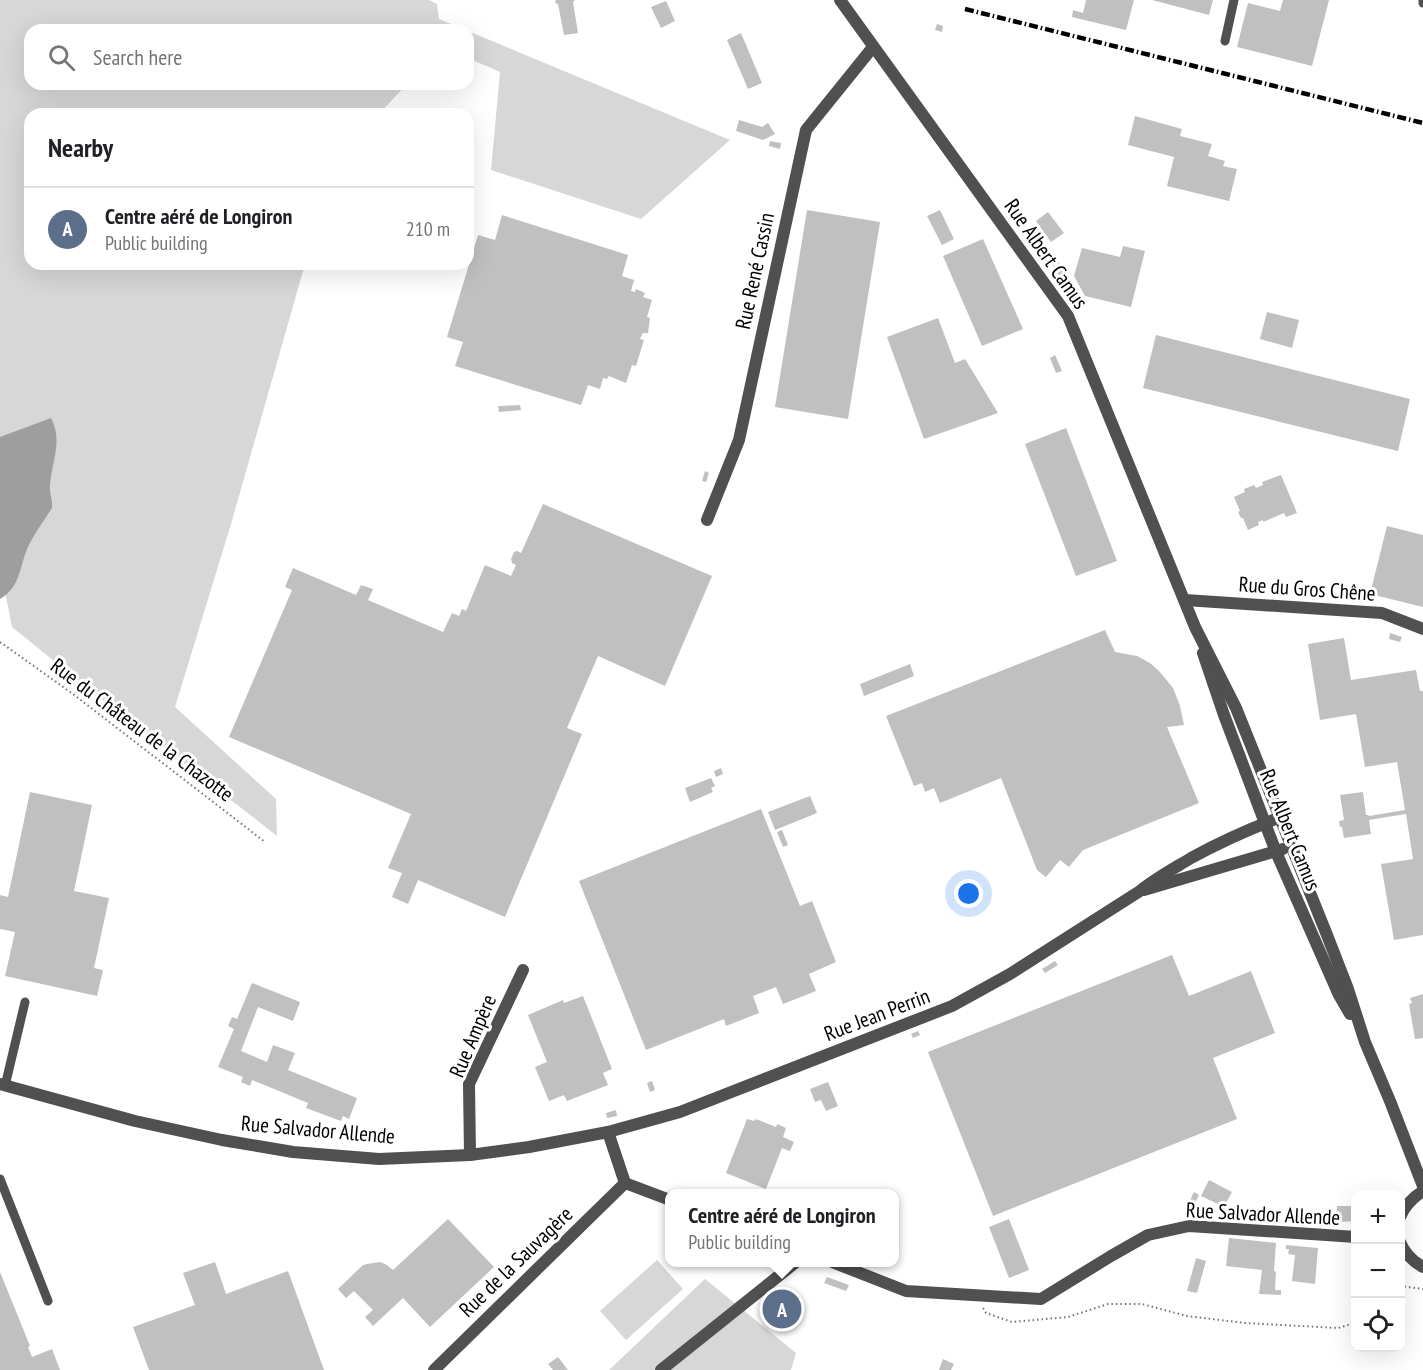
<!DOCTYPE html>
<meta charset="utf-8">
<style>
:root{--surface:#fff;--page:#f2f2f2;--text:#202124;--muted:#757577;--line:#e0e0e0;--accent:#7c3aed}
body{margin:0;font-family:"PT Sans Narrow",sans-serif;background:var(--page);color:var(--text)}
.controls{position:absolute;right:18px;bottom:18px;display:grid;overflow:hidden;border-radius:12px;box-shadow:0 6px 24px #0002}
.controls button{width:54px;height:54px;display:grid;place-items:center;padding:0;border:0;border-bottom:2px solid var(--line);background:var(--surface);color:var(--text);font:30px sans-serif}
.you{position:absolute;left:969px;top:894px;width:21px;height:21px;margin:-15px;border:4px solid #fff;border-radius:50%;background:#1a73e8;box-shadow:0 0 0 9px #1a73e833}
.badge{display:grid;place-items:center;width:39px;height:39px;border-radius:50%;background:var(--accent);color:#fff;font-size:20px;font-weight:700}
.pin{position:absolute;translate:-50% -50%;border:3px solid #fff;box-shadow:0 2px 6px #0006}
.popup{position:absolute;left:665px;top:1189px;width:234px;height:78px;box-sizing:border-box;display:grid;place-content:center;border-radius:12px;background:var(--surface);filter:drop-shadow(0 2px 4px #0005);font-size:20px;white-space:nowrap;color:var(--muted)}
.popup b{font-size:22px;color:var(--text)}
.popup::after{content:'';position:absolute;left:50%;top:100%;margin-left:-12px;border:12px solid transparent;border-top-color:var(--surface)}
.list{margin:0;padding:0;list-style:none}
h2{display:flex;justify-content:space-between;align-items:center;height:78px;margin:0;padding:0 24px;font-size:26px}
h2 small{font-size:20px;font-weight:400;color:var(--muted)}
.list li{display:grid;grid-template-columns:39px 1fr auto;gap:18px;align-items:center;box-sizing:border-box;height:84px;padding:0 24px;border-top:2px solid var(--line)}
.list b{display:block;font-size:22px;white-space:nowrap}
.list p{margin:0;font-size:20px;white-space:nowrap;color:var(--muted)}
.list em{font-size:20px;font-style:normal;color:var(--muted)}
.icon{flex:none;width:33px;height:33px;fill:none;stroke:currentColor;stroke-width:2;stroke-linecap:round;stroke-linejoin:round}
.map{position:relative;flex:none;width:1423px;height:1370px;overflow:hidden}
.search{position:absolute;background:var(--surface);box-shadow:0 6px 24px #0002;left:24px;top:24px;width:450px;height:66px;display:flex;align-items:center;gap:15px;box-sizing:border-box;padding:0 21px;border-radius:18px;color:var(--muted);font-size:22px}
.panel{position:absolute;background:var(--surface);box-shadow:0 6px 24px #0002;left:24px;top:108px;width:450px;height:162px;border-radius:18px}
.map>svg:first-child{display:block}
</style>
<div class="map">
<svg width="1423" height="1370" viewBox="0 0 1423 1370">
<rect width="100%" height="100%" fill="#fff"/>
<!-- green -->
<g fill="#d7d7d7">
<polygon points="0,0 429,0 437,4 439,19 466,30 30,30 30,84 407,84 379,114 30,114 30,264 305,264 231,524 175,707 276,799 277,836 85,686 12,627 0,566"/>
<polygon points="468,31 730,140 641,219 491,170 500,72 468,58"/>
<polygon points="657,1260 683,1289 626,1340 600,1311"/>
<polygon points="705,1279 796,1353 791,1370 609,1370"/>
</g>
<!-- water -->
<path fill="#9e9e9e" d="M 51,418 C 63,441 52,461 50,485 C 49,493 53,500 52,508 C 45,519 37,530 31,541 C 19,561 23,586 0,599 L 0,437 Z"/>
<!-- building -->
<g fill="#c0c0c0">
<polygon points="556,0 575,0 573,2 578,33 564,35 558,4 555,3"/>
<polygon points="1086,0 1134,0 1126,30 1072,17 1073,10 1083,13"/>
<polygon points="1152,0 1213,0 1209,15"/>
<polygon points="1283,0 1329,0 1312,66 1237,47 1248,3 1280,11"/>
<polygon points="666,1 675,21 661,28 651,7"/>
<polygon points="937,24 943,26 942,32 935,30"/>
<polygon points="741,33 762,83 748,89 727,40"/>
<polygon points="1135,116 1182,129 1180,136 1212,144 1208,156 1225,161 1223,166 1237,169 1229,201 1167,186 1174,157 1128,145"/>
<polygon points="739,120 762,127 768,123 775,134 763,140 736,131"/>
<polygon points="770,141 781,143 780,149 769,146"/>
<polygon points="807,210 880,222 848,419 775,407"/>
<polygon points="940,210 954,239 942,245 927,216"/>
<polygon points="1048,212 1064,233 1051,242 1036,221"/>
<polygon points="502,215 628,255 622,276 634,280 631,291 635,292 636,289 645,293 643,297 652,300 647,317 650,318 648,333 643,333 640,339 644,340 636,366 632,365 626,383 609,376 607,379 603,378 600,389 588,385 581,405 455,366 463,342 447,337 478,235 495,240"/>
<polygon points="983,239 1023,329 982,346 943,256"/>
<polygon points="1123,246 1145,251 1131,307 1085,296 1074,276 1082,248 1120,257"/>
<polygon points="1058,261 1067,278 1062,281 1052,264"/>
<polygon points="1267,312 1299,320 1292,348 1260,339"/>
<polygon points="938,318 955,363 965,359 998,413 924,439 887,337"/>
<polygon points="1156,335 1410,399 1398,451 1143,388"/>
<polygon points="1055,355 1062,371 1056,373 1050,358"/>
<polygon points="520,405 521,410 499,412 498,406"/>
<polygon points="1066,428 1117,561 1076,576 1025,444"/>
<polygon points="705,471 709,473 706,482 702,481"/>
<polygon points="1281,475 1297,513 1286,517 1284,513 1263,522 1263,520 1258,522 1259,525 1248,530 1243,518 1241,518 1238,512 1240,511 1234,497 1245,492 1244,489 1254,485 1256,488 1263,485 1262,482"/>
<polygon points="543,504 712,576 665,686 598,656 567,728 582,734 505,917 418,880 408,904 392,897 402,873 388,868 411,814 229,737 292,590 285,587 293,568 356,595 361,585 373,589 368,600 443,632 452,613 459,616 462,609 466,611 485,565 511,576 516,565 512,563 511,559 514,552 517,551 521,553"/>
<polygon points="1387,526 1423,535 1423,607 1370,594"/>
<polygon points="1105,630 1115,652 1137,656 1150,663 1160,672 1173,688 1180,706 1184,725 1167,727 1199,803 1083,850 1069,867 1060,860 1046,877 1037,870 1001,778 940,803 934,788 925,792 922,783 914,786 886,716"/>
<polygon points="1390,633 1402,637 1400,642 1389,639"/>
<polygon points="1344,638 1351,680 1416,670 1420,691 1423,691 1423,935 1394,940 1381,864 1413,859 1406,814 1369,820 1371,834 1344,838 1342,827 1340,827 1339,821 1344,820 1340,795 1363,792 1366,815 1368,815 1369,816 1405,810 1397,762 1365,767 1356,714 1320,720 1308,644"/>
<polygon points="910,664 914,676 864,696 860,684"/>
<polygon points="721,768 723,774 716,777 714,771"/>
<polygon points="711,778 715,786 711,788 713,792 690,802 685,788"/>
<polygon points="30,792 92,805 74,891 109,898 94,968 103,970 97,996 5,976 15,932 0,929 0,895 8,897"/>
<polygon points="810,796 817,813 775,830 768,812"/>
<polygon points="761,809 800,906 812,901 836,962 809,974 816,991 783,1004 776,987 753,996 759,1013 726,1026 724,1019 646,1050 579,881"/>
<polygon points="782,830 788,845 783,847 777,832"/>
<polygon points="1172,955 1189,996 1251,971 1275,1033 1213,1058 1237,1119 993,1216 928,1052"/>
<polygon points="1055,961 1058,965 1045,973 1042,969"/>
<polygon points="252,983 300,1002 293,1021 258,1007 241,1051 267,1062 273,1045 295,1053 288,1070 357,1098 349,1119 343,1116 341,1121 306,1108 308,1103 252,1080 250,1086 241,1082 243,1077 218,1067 234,1029 228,1026 232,1017 237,1019"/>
<polygon points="1423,994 1423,1038 1415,1039 1409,1004 1412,1003 1410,998"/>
<polygon points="583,996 612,1069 603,1073 608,1085 567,1101 564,1095 549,1101 535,1067 547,1062 528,1015 563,1000 564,1003"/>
<polygon points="918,1031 920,1035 913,1038 911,1034"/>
<polygon points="652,1081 655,1090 650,1092 647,1083"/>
<polygon points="828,1082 838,1106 826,1111 821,1100 815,1102 810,1089"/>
<polygon points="616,1110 617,1116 607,1118 606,1113"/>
<polygon points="747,1119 754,1121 756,1119 776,1127 777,1124 786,1128 783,1137 794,1142 790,1151 782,1148 766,1189 726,1173"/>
<polygon points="1209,1180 1232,1192 1224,1207 1201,1196"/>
<polygon points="1194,1192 1199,1195 1194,1205 1189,1202"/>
<polygon points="1337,1206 1356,1206 1356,1221 1337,1222"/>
<polygon points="1301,1212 1329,1216 1328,1227 1294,1223"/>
<polygon points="448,1219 494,1267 430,1327 403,1298 373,1326 365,1317 373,1310 354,1291 346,1298 338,1289 363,1265 367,1264 380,1262 387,1265 393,1270"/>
<polygon points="1009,1219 1029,1270 1009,1278 989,1227"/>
<polygon points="1229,1238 1276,1243 1274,1271 1276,1272 1275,1290 1281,1290 1281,1295 1259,1294 1262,1270 1226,1266"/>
<polygon points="1286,1245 1318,1248 1315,1284 1292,1281 1295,1255 1288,1254 1289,1249 1286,1249"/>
<polygon points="1196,1258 1206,1261 1197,1293 1187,1291"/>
<polygon points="215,1262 226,1294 288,1271 324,1370 149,1370 133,1327 195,1305 183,1273"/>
<polygon points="762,1262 776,1262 771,1267 764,1265"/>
<polygon points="0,1272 30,1346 28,1347 32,1357 52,1349 60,1370 0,1370"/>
<polygon points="827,1277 849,1285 846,1291 824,1283"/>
<polygon points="776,1297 804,1309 798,1323 790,1320 790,1322 769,1313"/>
<polygon points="558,1357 568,1370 553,1370 548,1364"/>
<polygon points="943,1359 954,1364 951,1370 939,1370"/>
</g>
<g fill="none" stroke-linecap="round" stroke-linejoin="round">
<!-- path -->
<g stroke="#727272" stroke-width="2" stroke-dasharray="1.5 3" stroke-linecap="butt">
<polyline points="0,642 73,694 265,842"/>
<polyline points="1400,1286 1423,1289"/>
<polyline points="983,1308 986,1313 1012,1322 1068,1317 1108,1304 1142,1304 1187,1316 1245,1323 1338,1328 1351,1324 1356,1320"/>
</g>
<!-- service -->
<g stroke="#505050" stroke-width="9">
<polyline points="1423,0 1423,3"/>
<polyline points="1225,41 1234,0"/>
<polyline points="5,1086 25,1002"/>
<polyline points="0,1179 48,1301"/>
</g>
<!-- minor -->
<g stroke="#505050" stroke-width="12">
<polyline points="707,520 739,440 806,130 873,47"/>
<polyline points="1185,600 1382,613 1423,629"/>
<polyline points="470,1155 469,1084 523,970"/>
<polyline points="434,1370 625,1183"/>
<polyline points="661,1370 796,1262"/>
</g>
<!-- tertiary -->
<g stroke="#505050" stroke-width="12">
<polyline points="840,0 1068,316 1195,627 1236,708 1327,935 1348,989 1365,1042 1390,1101 1423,1186"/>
<polyline points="1203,653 1224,715 1276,852 1339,995 1350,1014"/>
<polyline points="1144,890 1283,849"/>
<path d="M 0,1084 L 135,1121 L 222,1140 L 293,1152 L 379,1159 L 470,1155 L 529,1147 L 608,1132 L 680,1112 L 952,1006 L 1010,974 L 1140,891 C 1156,878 1173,869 1191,858 C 1220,842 1249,829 1281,817"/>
<polyline points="608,1132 625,1183 670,1200"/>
<path d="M 1400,1217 C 1405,1205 1412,1198 1423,1191"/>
<path d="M 1400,1242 C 1405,1254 1412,1261 1423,1267"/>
<polyline points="832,1262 906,1291 1041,1299 1111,1256 1148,1235 1189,1226 1356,1237"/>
</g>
<!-- rail -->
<polyline stroke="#000" stroke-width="4.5" stroke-dasharray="9 3 1.5 3" stroke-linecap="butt" points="965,9 1423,123"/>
</g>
<g text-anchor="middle" stroke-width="6" stroke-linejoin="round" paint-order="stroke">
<!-- street labels -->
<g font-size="21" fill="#000" stroke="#fff">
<text transform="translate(1046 254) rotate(55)" y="7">Rue Albert Camus</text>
<text transform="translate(755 271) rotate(-78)" y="7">Rue René Cassin</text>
<text transform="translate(1307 589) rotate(4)" y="7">Rue du Gros Chêne</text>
<text transform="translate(142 730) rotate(37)" y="7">Rue du Château de la Chazotte</text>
<text transform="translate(1290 830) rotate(68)" y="7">Rue Albert Camus</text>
<text transform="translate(877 1015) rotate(-21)" y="7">Rue Jean Perrin</text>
<text transform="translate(473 1036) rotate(-67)" y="7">Rue Ampère</text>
<text transform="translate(318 1130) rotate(5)" y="7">Rue Salvador Allende</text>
<text transform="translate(1263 1214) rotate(3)" y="7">Rue Salvador Allende</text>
<text transform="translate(516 1262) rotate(-44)" y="7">Rue de la Sauvagère</text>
</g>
</g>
</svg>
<div class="controls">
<button>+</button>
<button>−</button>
<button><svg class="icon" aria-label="locate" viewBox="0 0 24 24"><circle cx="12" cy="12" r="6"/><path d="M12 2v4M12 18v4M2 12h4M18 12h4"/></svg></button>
</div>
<div class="you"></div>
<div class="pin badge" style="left:782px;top:1309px;background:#5c6f8a">A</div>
<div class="popup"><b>Centre aéré de Longiron</b>Public building</div>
<div class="search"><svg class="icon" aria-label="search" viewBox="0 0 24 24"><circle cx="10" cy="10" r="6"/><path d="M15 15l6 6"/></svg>Search here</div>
<section class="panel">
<h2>Nearby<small></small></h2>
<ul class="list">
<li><span class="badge" style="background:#5c6f8a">A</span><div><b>Centre aéré de Longiron</b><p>Public building</p></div><em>210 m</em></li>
</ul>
</section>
</div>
